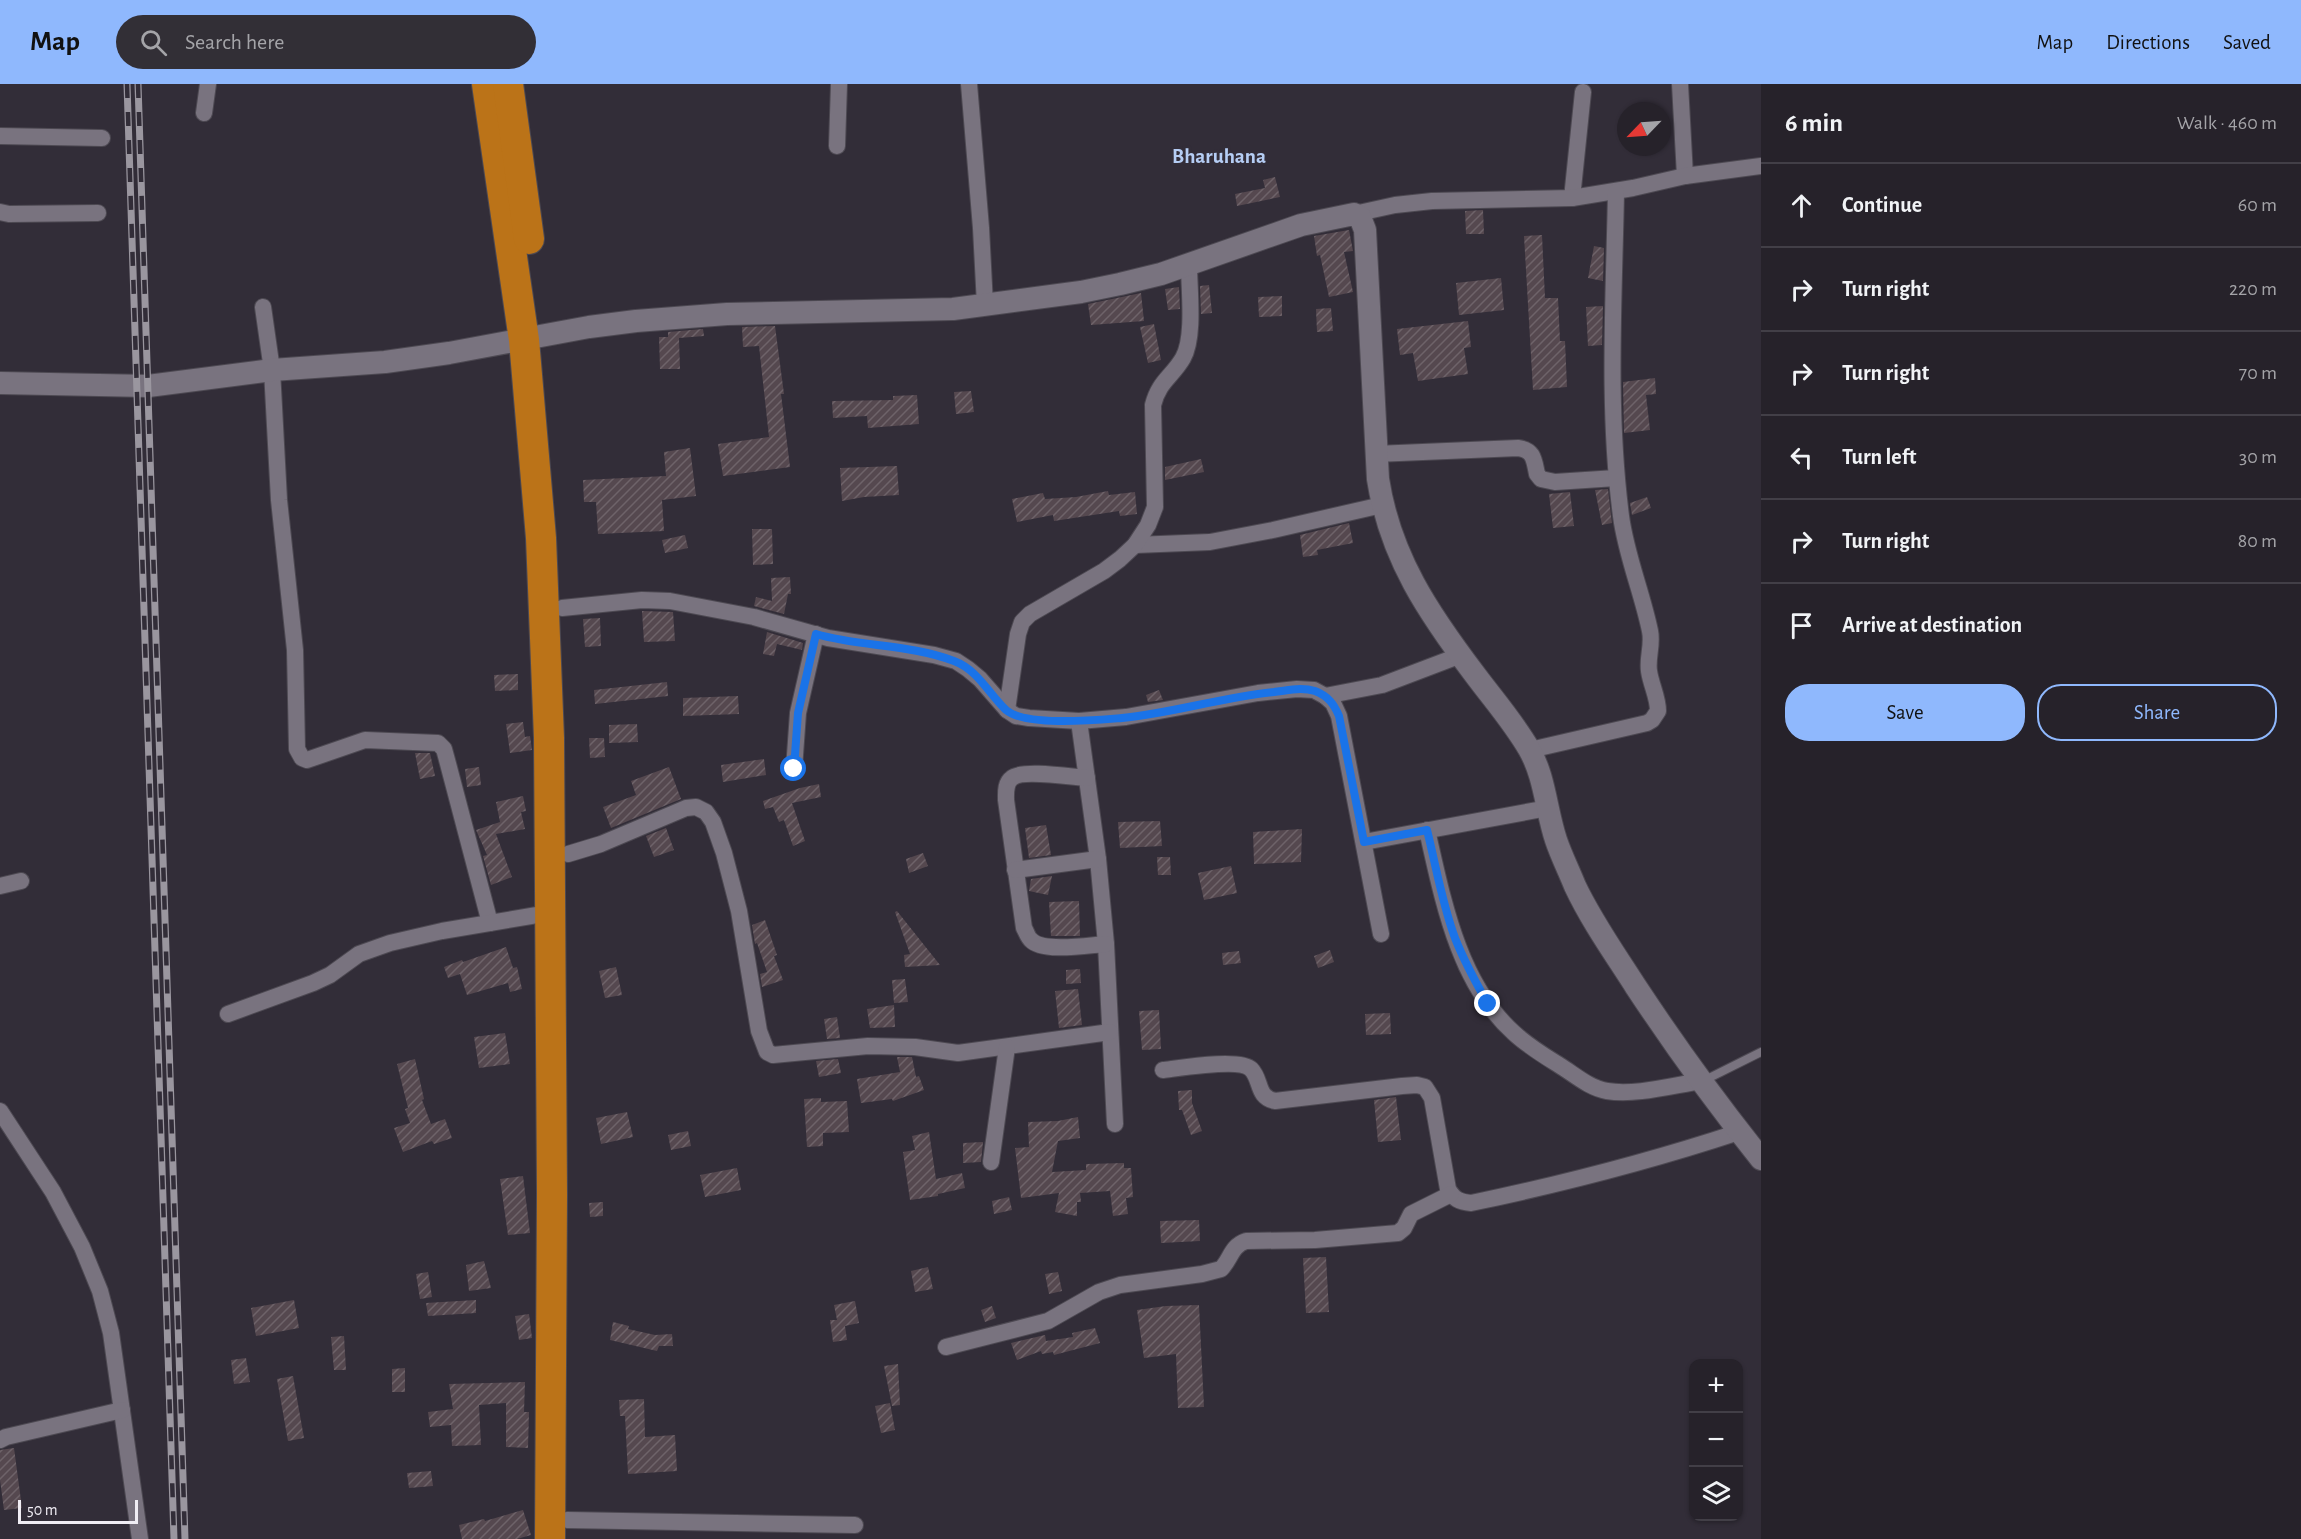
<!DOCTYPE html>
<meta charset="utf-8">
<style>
:root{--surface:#26222a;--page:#322f36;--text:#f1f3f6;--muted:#a4a4a8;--line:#423f47;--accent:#8fb8fd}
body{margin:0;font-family:"Alegreya Sans",sans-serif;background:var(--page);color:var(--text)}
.controls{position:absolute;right:18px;bottom:18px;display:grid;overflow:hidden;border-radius:12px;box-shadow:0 2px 4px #0004}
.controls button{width:54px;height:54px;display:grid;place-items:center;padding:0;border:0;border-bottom:2px solid var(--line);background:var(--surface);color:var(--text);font:30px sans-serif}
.compass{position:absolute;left:1617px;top:18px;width:54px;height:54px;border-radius:50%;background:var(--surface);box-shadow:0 2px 4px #0004;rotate:245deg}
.scale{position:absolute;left:18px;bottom:15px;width:120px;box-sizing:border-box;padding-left:6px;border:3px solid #f0edf4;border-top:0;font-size:16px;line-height:21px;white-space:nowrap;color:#f0edf4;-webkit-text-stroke:4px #322d38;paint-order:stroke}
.stop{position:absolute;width:18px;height:18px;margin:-14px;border:4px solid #1a73e8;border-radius:50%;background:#fff}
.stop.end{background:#1a73e8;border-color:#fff;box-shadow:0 2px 6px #0008}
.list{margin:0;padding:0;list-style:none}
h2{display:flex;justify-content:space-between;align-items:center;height:78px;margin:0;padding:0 24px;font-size:26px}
h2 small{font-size:20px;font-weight:400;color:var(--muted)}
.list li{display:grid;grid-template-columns:39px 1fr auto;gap:18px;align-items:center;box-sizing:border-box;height:84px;padding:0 24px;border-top:2px solid var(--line)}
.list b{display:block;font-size:22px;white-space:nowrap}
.list em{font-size:20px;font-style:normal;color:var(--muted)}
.actions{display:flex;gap:12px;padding:18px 24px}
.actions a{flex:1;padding:14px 0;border:2px solid var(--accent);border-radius:24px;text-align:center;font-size:21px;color:var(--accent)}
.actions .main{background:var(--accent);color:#111}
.icon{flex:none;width:33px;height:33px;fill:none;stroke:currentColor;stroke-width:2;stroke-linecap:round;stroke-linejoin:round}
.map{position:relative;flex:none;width:1761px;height:1455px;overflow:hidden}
header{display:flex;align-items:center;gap:36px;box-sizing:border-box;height:84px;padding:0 30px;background:var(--accent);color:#111}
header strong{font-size:28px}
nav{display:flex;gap:33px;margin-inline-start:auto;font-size:21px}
.search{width:420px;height:54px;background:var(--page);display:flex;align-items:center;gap:15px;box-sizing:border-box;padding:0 21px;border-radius:33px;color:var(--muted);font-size:22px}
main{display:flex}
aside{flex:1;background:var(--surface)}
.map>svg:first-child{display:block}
</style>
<header>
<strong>Map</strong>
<div class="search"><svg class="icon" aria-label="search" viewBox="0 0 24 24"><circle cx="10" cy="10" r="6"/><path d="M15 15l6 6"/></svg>Search here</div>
<nav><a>Map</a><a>Directions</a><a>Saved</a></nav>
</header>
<main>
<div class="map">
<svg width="1761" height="1455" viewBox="0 0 1761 1455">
<defs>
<pattern id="building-hatch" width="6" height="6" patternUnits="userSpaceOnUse" patternTransform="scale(1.5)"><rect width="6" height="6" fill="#55484f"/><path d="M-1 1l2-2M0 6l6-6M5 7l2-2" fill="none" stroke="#6e6369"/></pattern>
</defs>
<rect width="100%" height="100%" fill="#322d38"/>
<!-- building -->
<g fill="url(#building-hatch)">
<polygon points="1275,93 1280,113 1237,122 1235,110 1265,104 1263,96"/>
<polygon points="1483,126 1484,150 1466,150 1465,127"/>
<polygon points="1349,146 1353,167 1344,168 1353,208 1329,213 1320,171 1317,172 1314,152"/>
<polygon points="1542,151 1545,214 1558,214 1560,257 1565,257 1567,303 1533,306 1524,152"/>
<polygon points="1594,162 1604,164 1603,197 1588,194"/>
<polygon points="1501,194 1504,226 1459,231 1456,199"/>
<polygon points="1209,201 1212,229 1201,230 1200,202"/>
<polygon points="1179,203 1180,225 1168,226 1165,205"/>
<polygon points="1141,209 1144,237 1091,241 1088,220"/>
<polygon points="1282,212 1282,232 1259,233 1258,213"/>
<polygon points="1603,222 1602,261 1588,262 1586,223"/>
<polygon points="1331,224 1333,247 1317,248 1316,225"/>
<polygon points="1468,237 1471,263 1464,264 1468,290 1418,297 1413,269 1400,271 1397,245"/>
<polygon points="1154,240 1161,276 1148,279 1140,243"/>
<polygon points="775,242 784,310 781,310 790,383 723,392 718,360 769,353 759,262 743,263 742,243"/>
<polygon points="703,245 704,252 679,254 680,285 660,285 659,253 668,253 668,248"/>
<polygon points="1655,294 1656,310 1646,311 1650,346 1624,349 1623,298"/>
<polygon points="971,307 974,328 956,330 954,308"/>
<polygon points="917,311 919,340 868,344 867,332 833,334 832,317 893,316 893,312"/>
<polygon points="690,364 696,412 662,416 664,447 598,450 596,418 584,418 583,396 666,392 664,368"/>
<polygon points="1201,375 1204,388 1165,396 1165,383"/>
<polygon points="897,382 899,411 864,413 842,417 840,384"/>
<polygon points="1608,405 1612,439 1602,441 1595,406"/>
<polygon points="1108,407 1109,411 1135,408 1137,430 1120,432 1119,427 1054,437 1053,431 1017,438 1012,415 1043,409 1045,415 1076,413"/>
<polygon points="1570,408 1574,442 1553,444 1549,410"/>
<polygon points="1647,413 1651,424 1632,431 1630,419"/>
<polygon points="1349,439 1353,459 1317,466 1318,471 1303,473 1300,451"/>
<polygon points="752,445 772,445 773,480 753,481"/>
<polygon points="685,451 688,464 665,469 662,456"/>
<polygon points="790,493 791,510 788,510 784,530 754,522 756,513 772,517 771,494"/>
<polygon points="642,527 673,528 675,557 644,558"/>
<polygon points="600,534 601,562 585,563 583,535"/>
<polygon points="767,548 803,559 802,566 777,560 774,572 763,570"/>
<polygon points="518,590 518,606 495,607 494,591"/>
<polygon points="667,598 668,612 595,620 594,606"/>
<polygon points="1159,606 1163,616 1148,618 1146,611"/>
<polygon points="738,612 739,630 683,632 683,614"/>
<polygon points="523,638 525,653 530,652 532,666 510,669 506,640"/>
<polygon points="637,640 638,658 609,659 609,641"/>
<polygon points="589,654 604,654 605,673 590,674"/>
<polygon points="415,669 430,669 435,692 420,695"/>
<polygon points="764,675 766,691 723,698 721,681"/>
<polygon points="479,683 481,701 467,703 465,685"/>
<polygon points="669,683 681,715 611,744 603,723 636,711 631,697"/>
<polygon points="819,700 821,713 792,719 805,757 793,762 784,736 779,738 773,723 765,725 763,717 800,704"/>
<polygon points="523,712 526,727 521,728 525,745 496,750 512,793 491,801 483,772 487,771 476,746 500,738 496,718"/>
<polygon points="1160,737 1162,762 1120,764 1118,738"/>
<polygon points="1046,741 1051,771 1029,774 1025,744"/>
<polygon points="666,744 674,766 654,773 646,752"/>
<polygon points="1302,745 1301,778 1254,780 1253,748"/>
<polygon points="923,769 928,782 909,789 906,775"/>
<polygon points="1157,773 1170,773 1171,791 1158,791"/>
<polygon points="1231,782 1237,809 1204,816 1198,789"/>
<polygon points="1052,792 1048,811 1029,807 1031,795"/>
<polygon points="1079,817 1080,852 1051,852 1049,818"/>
<polygon points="897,827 940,881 905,883 904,871 910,870 895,828"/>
<polygon points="765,836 777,871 774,872 783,896 762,903 760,890 767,888 757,859 755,860 752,841"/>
<polygon points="506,863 513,884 517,883 522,905 510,908 508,899 467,911 460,890 448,894 444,883 462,876 463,878"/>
<polygon points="1330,866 1334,878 1318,884 1314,872"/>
<polygon points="1239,867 1241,879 1223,881 1222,869"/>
<polygon points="616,883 622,911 605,914 599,887"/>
<polygon points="1080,885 1081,899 1066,900 1066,886"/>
<polygon points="905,895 908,918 894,919 892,896"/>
<polygon points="1078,905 1082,941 1059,944 1055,907"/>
<polygon points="894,921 895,943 870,944 867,925"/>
<polygon points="1159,926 1161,965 1142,966 1139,927"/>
<polygon points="1390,929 1391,950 1366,951 1365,930"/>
<polygon points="837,933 840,954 827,955 824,935"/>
<polygon points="505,949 510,980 479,984 474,953"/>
<polygon points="897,973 912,973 916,993 919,992 924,1006 893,1017 892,1015 861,1019 857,995 900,988"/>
<polygon points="415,975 424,1015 422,1016 431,1040 445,1035 452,1054 434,1060 432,1057 403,1068 394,1044 410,1039 405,1025 408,1024 397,980"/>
<polygon points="838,975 841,989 819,993 816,977"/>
<polygon points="1192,1006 1192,1019 1202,1047 1191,1051 1182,1026 1179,1026 1178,1007"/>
<polygon points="1396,1013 1401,1056 1378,1058 1374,1016"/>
<polygon points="821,1014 821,1018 847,1017 849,1048 823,1049 823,1062 807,1063 804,1015"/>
<polygon points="627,1028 633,1053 601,1060 596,1034"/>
<polygon points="1078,1033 1080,1054 1058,1057 1052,1088 1086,1086 1086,1080 1124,1079 1124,1084 1131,1084 1133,1113 1126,1114 1128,1130 1113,1132 1110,1107 1080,1109 1081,1118 1077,1118 1077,1132 1055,1128 1059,1109 1021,1114 1015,1064 1029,1063 1028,1038 1058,1037"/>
<polygon points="688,1047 691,1062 671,1066 668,1051"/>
<polygon points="929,1048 936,1095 962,1089 965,1104 938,1110 938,1112 910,1116 903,1068 915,1066 912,1052"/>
<polygon points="983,1058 981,1078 963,1079 963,1059"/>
<polygon points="737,1084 741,1106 705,1113 700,1091"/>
<polygon points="523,1092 530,1149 508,1151 500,1095"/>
<polygon points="1009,1113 1012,1126 994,1130 992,1117"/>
<polygon points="603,1118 603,1132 590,1133 589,1119"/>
<polygon points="1199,1136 1200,1157 1161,1159 1160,1137"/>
<polygon points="1326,1173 1329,1228 1306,1229 1303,1174"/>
<polygon points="484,1177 491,1204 469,1207 466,1181"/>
<polygon points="928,1183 933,1205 915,1208 911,1187"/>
<polygon points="428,1188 432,1213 420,1215 416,1190"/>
<polygon points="1058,1188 1062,1207 1049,1210 1045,1190"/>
<polygon points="294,1216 299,1244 256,1252 251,1224"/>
<polygon points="476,1216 476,1229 428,1232 426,1219"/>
<polygon points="855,1217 859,1239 845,1242 847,1256 833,1258 830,1236 837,1236 834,1221"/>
<polygon points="1199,1221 1204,1323 1178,1324 1176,1270 1144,1274 1137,1226 1166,1222"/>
<polygon points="992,1222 996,1234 985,1238 981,1226"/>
<polygon points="529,1230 532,1254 519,1256 515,1232"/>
<polygon points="613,1238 629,1242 628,1245 655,1251 672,1250 673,1262 659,1262 657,1267 610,1256"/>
<polygon points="1095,1244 1100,1259 1054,1271 1053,1268 1042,1270 1041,1267 1017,1276 1011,1259 1045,1251 1046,1257 1073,1253 1072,1249"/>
<polygon points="344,1252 346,1286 334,1286 331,1253"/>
<polygon points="246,1274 250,1298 234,1300 231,1276"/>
<polygon points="898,1280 900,1321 892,1322 884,1282"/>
<polygon points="405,1284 405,1308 392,1308 392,1285"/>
<polygon points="293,1292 304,1354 288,1357 277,1295"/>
<polygon points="525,1298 524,1328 529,1328 528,1364 506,1363 506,1319 479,1321 481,1361 452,1362 451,1341 430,1343 428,1328 453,1325 449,1300"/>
<polygon points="644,1315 645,1353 675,1351 677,1387 628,1390 625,1332 620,1332 619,1316"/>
<polygon points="890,1319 895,1346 881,1349 875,1322"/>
<polygon points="14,1364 22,1424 4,1426 0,1396 0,1366"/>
<polygon points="431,1387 433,1402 409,1404 407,1389"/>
<polygon points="523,1426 531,1451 517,1455 462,1455 459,1441 484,1435 485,1437"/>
</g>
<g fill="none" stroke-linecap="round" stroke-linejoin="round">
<!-- lane casing -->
<g stroke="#4d4952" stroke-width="10">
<polyline id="lane" points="1703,997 1761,968"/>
</g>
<!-- street casing -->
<g stroke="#4d4952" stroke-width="18">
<g id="street">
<polyline points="969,0 981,144 985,221"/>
<polyline points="1680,0 1685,92"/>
<polyline points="204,29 208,0"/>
<polyline points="0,52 102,54"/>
<polyline points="837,62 839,0"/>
<polyline points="1572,114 1583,8"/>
<polyline points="0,128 9,130 98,129"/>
<polyline points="1354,130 1395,121 1432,117 1572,114 1633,104 1685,92 1761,82"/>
<polyline points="263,223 272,286 279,416 295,566 297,665 302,674 307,676 365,656 438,659 444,665 447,676 490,839"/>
<path d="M 1375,370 L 1518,364 C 1534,366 1534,376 1537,390 L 1541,395 L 1555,398 L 1616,394"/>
<polyline points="1135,461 1210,458 1273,446 1382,421"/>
<polyline points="562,524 642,516 670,517 754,533 828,554 934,571 956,577 968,585 980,595 1007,626 1016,632 1029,634 1079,637 1126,633 1258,609 1297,605 1314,606 1325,612 1333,619 1339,632 1381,850"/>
<polyline points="1325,612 1382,601 1461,571"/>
<path d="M 1007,626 L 1018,550 L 1022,538 L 1030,530 L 1104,487 L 1120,475 L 1135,461 L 1148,441 L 1155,423 L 1153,321 C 1159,297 1172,293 1183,274 C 1195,253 1189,205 1189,181"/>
<polyline points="1079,637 1098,775 1106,860 1115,1040"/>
<path d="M 1530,666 L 1647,639 L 1652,636 L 1658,627 C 1658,613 1651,601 1649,587 C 1647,573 1653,561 1650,547 C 1642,508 1626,471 1621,432 C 1607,324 1614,216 1616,108"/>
<polyline points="794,685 798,629 816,550"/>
<path d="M 1087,694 C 1072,693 1022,685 1012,694 C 1005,699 1006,709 1006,716 L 1024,844 C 1026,847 1028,854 1031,856 C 1043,869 1089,861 1106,860"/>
<path d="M 1427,746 C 1443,816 1458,899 1514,949 C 1528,962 1543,971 1559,981 C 1574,990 1589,1004 1607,1007 C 1635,1012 1674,1001 1702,997"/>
<polyline points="1364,758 1548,724"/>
<polyline points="568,770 601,760 686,724 696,723 706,728 713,738 724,769 739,827 759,947 767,968 773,971 868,962 915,963 958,969 1110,948"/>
<polyline points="1015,786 1098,775"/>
<polyline points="0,802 21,797"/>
<polyline points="228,930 313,899 330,891 359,870 390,859 442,847 549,829"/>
<path d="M 1163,986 C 1180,984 1240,974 1251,985 C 1262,996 1256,1013 1275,1017 L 1402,1002 L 1417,1001 L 1425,1003 L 1432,1014 L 1448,1105 C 1454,1115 1459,1118 1471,1119 C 1562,1100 1651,1077 1739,1048"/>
<polyline points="0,1027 53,1108 82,1163 100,1207 111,1249 140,1455"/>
<polyline points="991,1078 1007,963"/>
<path d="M 946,1263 L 1048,1237 L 1099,1208 L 1120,1201 L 1202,1190 L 1221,1185 C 1231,1175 1231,1162 1246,1157 L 1315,1156 L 1398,1149 L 1404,1144 L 1411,1130 L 1451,1110"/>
<polyline points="0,1356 6,1353 122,1326"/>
<polyline points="567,1436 855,1441"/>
</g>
</g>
<!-- secondary casing -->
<g stroke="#4d4952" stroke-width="24">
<path id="secondary" d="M 0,299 L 148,302 L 272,286 L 385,278 L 449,269 L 589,243 L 636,237 L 727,230 L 953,225 L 1081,208 L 1120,200 L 1161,190 L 1301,141 L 1354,130 L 1360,133 L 1365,146 L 1378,395 C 1390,473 1429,530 1476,592 C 1494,616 1514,639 1529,665 C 1545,693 1546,726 1556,756 C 1561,771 1569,787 1575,802 C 1592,838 1615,870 1636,903 C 1675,962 1717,1020 1761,1075"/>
</g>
<!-- highway casing -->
<g stroke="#4d4952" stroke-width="32">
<g id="highway">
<polyline points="487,0 524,256 541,454 549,654 552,1110 550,1455"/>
<polyline points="508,0 529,155"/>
</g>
</g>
<!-- lane -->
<use href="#lane" stroke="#79737f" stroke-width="8"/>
<!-- street -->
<use href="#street" stroke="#79737f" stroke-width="16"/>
<!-- secondary -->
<use href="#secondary" stroke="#79737f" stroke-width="22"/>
<!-- highway -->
<use href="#highway" stroke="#bb7318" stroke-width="30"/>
<!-- rail casing -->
<g stroke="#9a969f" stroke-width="7">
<g id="rail">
<polyline points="127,0 174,1455"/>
<polyline points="138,0 185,1455"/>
</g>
</g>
<!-- rail -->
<use href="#rail" stroke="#322d38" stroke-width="4.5" stroke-dasharray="14" stroke-linecap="butt"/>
</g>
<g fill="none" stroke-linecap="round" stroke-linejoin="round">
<!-- route -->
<path stroke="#1a73e8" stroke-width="8" d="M 794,685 L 798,629 L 816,550 C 860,563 910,560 954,577 C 978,586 988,609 1006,626 C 1026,643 1097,636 1122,634 C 1173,629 1223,613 1274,608 C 1287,606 1302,603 1315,607 C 1328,612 1334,620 1339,632 L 1364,758 L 1427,746 C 1436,782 1442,819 1455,854 C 1464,877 1476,899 1488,920"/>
</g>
<g text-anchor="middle" stroke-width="6" stroke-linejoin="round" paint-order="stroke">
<!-- quarter labels -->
<g font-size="21" font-weight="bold" fill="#b5cdf4" stroke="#322d38">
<text x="1219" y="79">Bharuhana</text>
</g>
</g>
</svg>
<div class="controls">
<button>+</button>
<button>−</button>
<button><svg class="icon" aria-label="layers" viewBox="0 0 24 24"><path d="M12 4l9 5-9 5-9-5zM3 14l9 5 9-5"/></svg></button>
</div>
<svg class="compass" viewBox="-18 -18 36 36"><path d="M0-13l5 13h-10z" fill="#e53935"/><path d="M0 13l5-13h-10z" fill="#a4a4a8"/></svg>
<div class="scale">50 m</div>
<div class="stop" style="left:794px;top:685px"></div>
<div class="stop end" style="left:1488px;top:920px"></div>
</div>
<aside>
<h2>6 min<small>Walk · 460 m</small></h2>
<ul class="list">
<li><svg class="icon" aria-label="ahead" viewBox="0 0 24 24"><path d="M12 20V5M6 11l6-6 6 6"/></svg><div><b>Continue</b></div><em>60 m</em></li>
<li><svg class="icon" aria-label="right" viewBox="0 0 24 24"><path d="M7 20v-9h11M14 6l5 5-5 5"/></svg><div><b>Turn right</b></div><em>220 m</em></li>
<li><svg class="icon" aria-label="right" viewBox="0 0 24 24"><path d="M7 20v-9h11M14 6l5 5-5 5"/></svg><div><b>Turn right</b></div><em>70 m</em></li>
<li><svg class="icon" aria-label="left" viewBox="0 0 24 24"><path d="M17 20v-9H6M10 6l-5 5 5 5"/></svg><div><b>Turn left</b></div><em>30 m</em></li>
<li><svg class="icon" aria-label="right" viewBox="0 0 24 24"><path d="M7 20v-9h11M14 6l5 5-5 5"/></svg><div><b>Turn right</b></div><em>80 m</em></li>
<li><svg class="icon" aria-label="arrive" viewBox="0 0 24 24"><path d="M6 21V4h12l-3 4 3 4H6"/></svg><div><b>Arrive at destination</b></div></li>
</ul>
<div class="actions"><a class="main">Save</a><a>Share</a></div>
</aside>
</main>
